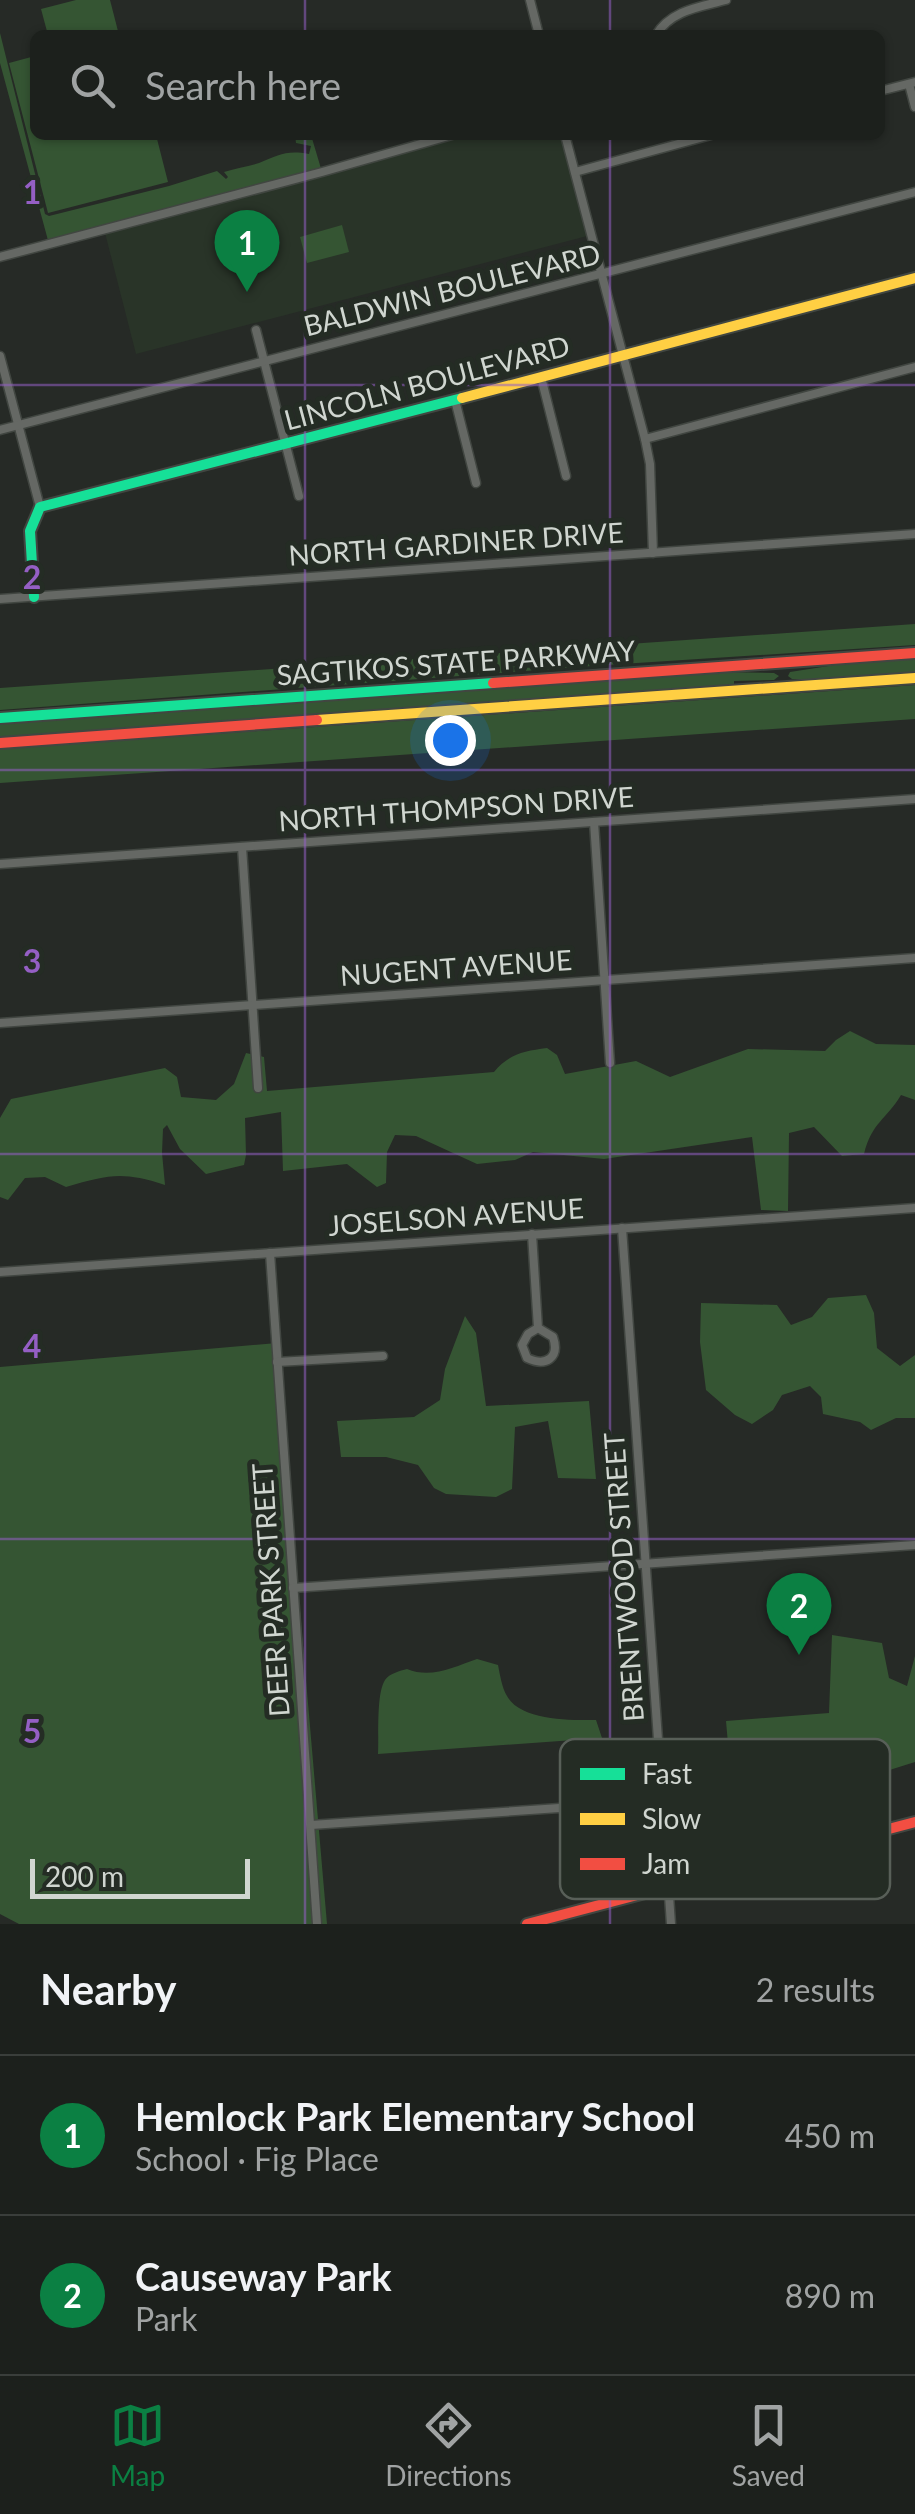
<!DOCTYPE html>
<meta charset="utf-8">
<style>
:root{--surface:#1c201c;--page:#292d29;--text:#f1f3f6;--muted:#a0a3a3;--line:#3a3e3b;--accent:#0b8043}
body{margin:0;font-family:Lato,sans-serif;background:var(--page);color:var(--text)}
.scale{position:absolute;left:30px;bottom:25px;width:220px;box-sizing:border-box;padding-left:10px;border:5px solid #d0d6d0;border-top:0;font-size:28px;line-height:35px;white-space:nowrap;color:#d0d6d0;-webkit-text-stroke:8px #242c24;paint-order:stroke}
.you{position:absolute;left:450px;top:740px;width:35px;height:35px;margin:-25px;border:8px solid #fff;border-radius:50%;background:#1a73e8;box-shadow:0 0 0 15px #1a73e833}
.badge{display:grid;place-items:center;width:65px;height:65px;border-radius:50%;background:var(--accent);color:#fff;font-size:32px;font-weight:700}
.pin{position:absolute;translate:-50% -82px;filter:drop-shadow(0 2px 5px #0008)}
.pin::after{content:'';position:absolute;top:52px;width:35px;height:30px;background:inherit;clip-path:polygon(0 0,100% 0,50% 100%)}
.list{margin:0;padding:0;list-style:none}
h2{display:flex;justify-content:space-between;align-items:center;height:130px;margin:0;padding:0 40px;font-size:42px}
h2 small{font-size:32px;font-weight:400;color:var(--muted)}
.list li{display:grid;grid-template-columns:65px 1fr auto;gap:30px;align-items:center;box-sizing:border-box;height:160px;padding:0 40px;border-top:2px solid var(--line)}
.list b{display:block;font-size:38px;white-space:nowrap}
.list p{margin:0;font-size:32px;white-space:nowrap;color:var(--muted)}
.list em{font-size:32px;font-style:normal;color:var(--muted)}
.icon{flex:none;width:55px;height:55px;fill:none;stroke:currentColor;stroke-width:2;stroke-linecap:round;stroke-linejoin:round}
.map{position:relative;flex:none;width:915px;height:1924px;overflow:hidden}
.search{position:absolute;background:var(--surface);box-shadow:0 2px 8px #0004;left:30px;right:30px;top:30px;height:110px;display:flex;align-items:center;gap:25px;box-sizing:border-box;padding:0 35px;border-radius:15px;color:var(--muted);font-size:38px}
.sheet{height:450px;background:var(--surface)}
nav{display:flex;justify-content:space-around;align-items:center;box-sizing:border-box;height:140px;border-top:2px solid var(--line);background:var(--surface);font-size:28px;color:var(--muted)}
nav a{display:grid;justify-items:center;gap:5px}
nav .on{color:var(--accent)}
.map>svg:first-child{display:block}
</style>
<div class="map">
<svg width="915" height="1924" viewBox="0 0 915 1924">
<rect width="100%" height="100%" fill="#262a26"/>
<!-- built -->
<polygon fill="#293428" points="452,135 565,135 591,235 136,354 104,229"/>
<!-- green -->
<g fill="#355533">
<polygon points="76,0 110,0 119,35 48,35 41,9"/>
<path d="M 0,33 L 45,214 L 49,216 L 169,186 L 217,171 L 226,179 L 228,177 L 224,172 C 236,168 248,167 259,163 C 279,155 286,150 309,154 L 311,146 L 296,143 L 295,135 L 311,135 L 322,172 L 49,244 L 0,63 Z"/>
<polygon points="35,56 35,135 156,135 168,182 48,213 9,63"/>
<polygon points="342,225 349,252 307,263 300,237"/>
<polygon points="915,624 915,645 606,665 0,710 0,688"/>
<polygon points="915,659 915,674 840,680 792,679 788,676 790,672 835,665"/>
<polygon points="717,672 774,673 779,676 774,680 734,681 734,684 728,685 728,687 0,738 0,724"/>
<polygon points="915,685 915,719 0,783 0,749"/>
<path d="M 850,1031 L 876,1044 L 915,1045 L 915,1100 L 901,1095 C 886,1120 872,1122 864,1154 L 842,1156 L 814,1127 L 789,1133 L 788,1211 L 761,1210 L 752,1137 L 604,1159 L 533,1152 L 515,1160 L 477,1164 L 416,1136 L 395,1135 L 387,1152 L 386,1183 L 377,1187 L 347,1164 L 283,1171 L 281,1112 L 245,1118 L 246,1155 L 244,1165 L 206,1174 L 180,1149 L 167,1125 L 163,1129 L 162,1153 L 165,1185 C 121,1171 109,1175 66,1187 L 45,1177 L 25,1178 L 8,1200 L 0,1197 L 0,1118 L 11,1099 L 165,1068 L 177,1077 L 181,1097 L 216,1100 L 234,1084 L 246,1053 L 264,1057 L 267,1091 L 494,1072 C 509,1054 524,1051 547,1048 L 557,1055 L 565,1074 L 636,1061 L 670,1077 L 748,1049 L 825,1051 L 836,1040 Z"/>
<polygon points="866,1295 874,1313 877,1348 900,1366 915,1355 915,1418 896,1418 871,1430 860,1422 823,1414 821,1397 810,1386 782,1395 773,1410 752,1424 735,1415 706,1390 700,1342 701,1303 777,1305 791,1325 812,1317 828,1298"/>
<polygon points="465,1316 476,1333 486,1406 589,1401 596,1479 558,1478 548,1421 515,1427 512,1489 496,1497 446,1494 434,1488 418,1465 386,1457 341,1457 337,1421 414,1417 440,1400 445,1369"/>
<polygon points="277,1343 327,1924 19,1924 0,1914 0,1367"/>
<polygon points="832,1635 882,1643 889,1678 907,1686 915,1656 915,1762 880,1773 833,1781 763,1803 737,1807 731,1778 726,1721 829,1713"/>
<path d="M 477,1659 L 498,1665 C 500,1675 502,1688 507,1696 C 521,1721 571,1720 596,1720 L 602,1738 L 378,1754 C 379,1736 376,1694 385,1680 C 390,1673 400,1671 407,1669 C 431,1679 454,1667 477,1659 Z"/>
</g>
<g fill="none" stroke-linecap="round" stroke-linejoin="round">
<!-- street casing -->
<g stroke="#414641" stroke-width="11">
<g id="street">
<polyline points="530,0 539,35"/>
<path d="M 656,35 C 671,10 700,7 726,0"/>
<polyline points="909,84 915,107"/>
<polyline points="880,91 915,82"/>
<polyline points="565,135 645,439 650,464 653,553"/>
<polyline points="575,172 711,135"/>
<polyline points="0,257 322,172 452,135"/>
<polyline points="256,330 299,496"/>
<polyline points="0,356 40,507"/>
<polyline points="541,377 566,476"/>
<polyline points="455,400 476,483"/>
<polyline points="0,430 915,192"/>
<polyline points="645,439 915,367"/>
<polyline points="0,599 915,534"/>
<polyline points="594,822 610,1063"/>
<polyline points="242,847 258,1088"/>
<polyline points="0,864 915,799"/>
<polyline points="0,1023 915,958"/>
<polyline points="622,1228 671,1924"/>
<path d="M 532,1234 L 538,1328 L 528,1334 L 522,1345 L 527,1358 C 546,1367 560,1358 553,1337 L 538,1328"/>
<polyline points="270,1253 317,1924"/>
<polyline points="0,1272 915,1208"/>
<polyline points="277,1362 383,1356"/>
<polyline points="293,1588 915,1545"/>
<polyline points="311,1825 662,1801"/>
</g>
</g>
<!-- fast casing -->
<g stroke="#414641" stroke-width="14">
<g id="fast">
<polyline points="34,597 30,531 40,507 462,398"/>
<polyline points="0,718 493,683"/>
</g>
</g>
<!-- slow casing -->
<g stroke="#414641" stroke-width="14">
<g id="slow">
<polyline points="462,398 915,278"/>
<polyline points="317,720 915,678"/>
</g>
</g>
<!-- jam casing -->
<g stroke="#414641" stroke-width="14">
<g id="jam">
<polyline points="493,683 915,653"/>
<polyline points="0,743 317,720"/>
<polyline points="527,1924 915,1822"/>
</g>
</g>
<!-- street -->
<use href="#street" stroke="#656864" stroke-width="8"/>
<!-- fast -->
<use href="#fast" stroke="#16e098" stroke-width="10"/>
<!-- slow -->
<use href="#slow" stroke="#ffcf43" stroke-width="10"/>
<!-- jam -->
<use href="#jam" stroke="#f24e42" stroke-width="10"/>
</g>
<!-- grid -->
<path fill="none" stroke="#945fc4" stroke-width="2.5" stroke-opacity="0.55" d="M 305,0 L 305,35M 610,0 L 610,35M 305,135 L 305,1924M 610,135 L 610,1924M 0,385 L 915,385M 0,770 L 915,770M 0,1154 L 915,1154M 0,1539 L 915,1539"/>
<g text-anchor="middle" stroke-width="10" stroke-linejoin="round" paint-order="stroke">
<!-- street labels -->
<g font-size="28" fill="#d0d6d0" stroke="#242c24">
<text transform="translate(452 290) rotate(-14)" y="10">BALDWIN BOULEVARD</text>
<text transform="translate(427 383) rotate(-15)" y="10">LINCOLN BOULEVARD</text>
<text transform="translate(456 544) rotate(-4)" y="10">NORTH GARDINER DRIVE</text>
<text transform="translate(456 663) rotate(-4)" y="10">SAGTIKOS STATE PARKWAY</text>
<text transform="translate(456 809) rotate(-4)" y="10">NORTH THOMPSON DRIVE</text>
<text transform="translate(456 968) rotate(-4)" y="10">NUGENT AVENUE</text>
<text transform="translate(456 1217) rotate(-4)" y="10">JOSELSON AVENUE</text>
<text transform="translate(624 1577) rotate(-94)" y="10">BRENTWOOD STREET</text>
<text transform="translate(271 1590) rotate(-94)" y="10">DEER PARK STREET</text>
</g>
</g>
<!-- legend -->
<rect x="560" y="1739" width="330" height="160" rx="15" fill="#242c24" stroke="#585f58" stroke-width="2.5"/>
<rect x="580" y="1768" width="45" height="12" fill="#16e098"/>
<rect x="580" y="1813" width="45" height="12" fill="#ffcf43"/>
<rect x="580" y="1858" width="45" height="12" fill="#f24e42"/>
<g font-size="28" fill="#d0d6d0">
<text x="642" y="1784">Fast</text>
<text x="642" y="1829">Slow</text>
<text x="642" y="1874">Jam</text>
</g>
<g font-size="32" text-anchor="middle" font-weight="bold" fill="#945fc4" stroke="#242c24" stroke-width="10" stroke-linejoin="round" paint-order="stroke">
<text x="32" y="204">1</text>
<text x="32" y="589">2</text>
<text x="32" y="973">3</text>
<text x="32" y="1358">4</text>
<text x="32" y="1743">5</text>
</g>
</svg>
<div class="scale">200 m</div>
<div class="you"></div>
<div class="pin badge" style="left:247px;top:292px">1</div>
<div class="pin badge" style="left:799px;top:1655px">2</div>
<div class="search"><svg class="icon" aria-label="search" viewBox="0 0 24 24"><circle cx="10" cy="10" r="6"/><path d="M15 15l6 6"/></svg>Search here</div>
</div>
<section class="sheet">
<h2>Nearby<small>2 results</small></h2>
<ul class="list">
<li><span class="badge">1</span><div><b>Hemlock Park Elementary School</b><p>School · Fig Place</p></div><em>450 m</em></li>
<li><span class="badge">2</span><div><b>Causeway Park</b><p>Park</p></div><em>890 m</em></li>
</ul>
</section>
<nav>
<a class="on"><svg class="icon" aria-label="map" viewBox="0 0 24 24"><path d="M3 6l6-2 6 2 6-2v14l-6 2-6-2-6 2zM9 4v14M15 6v14"/></svg>Map</a>
<a><svg class="icon" aria-label="directions" viewBox="0 0 24 24"><path d="M12 3l9 9-9 9-9-9zM9 14v-3h6M13 9l2 2-2 2"/></svg>Directions</a>
<a><svg class="icon" aria-label="saved" viewBox="0 0 24 24"><path d="M7 4h10v16l-5-4-5 4z"/></svg>Saved</a>
</nav>
